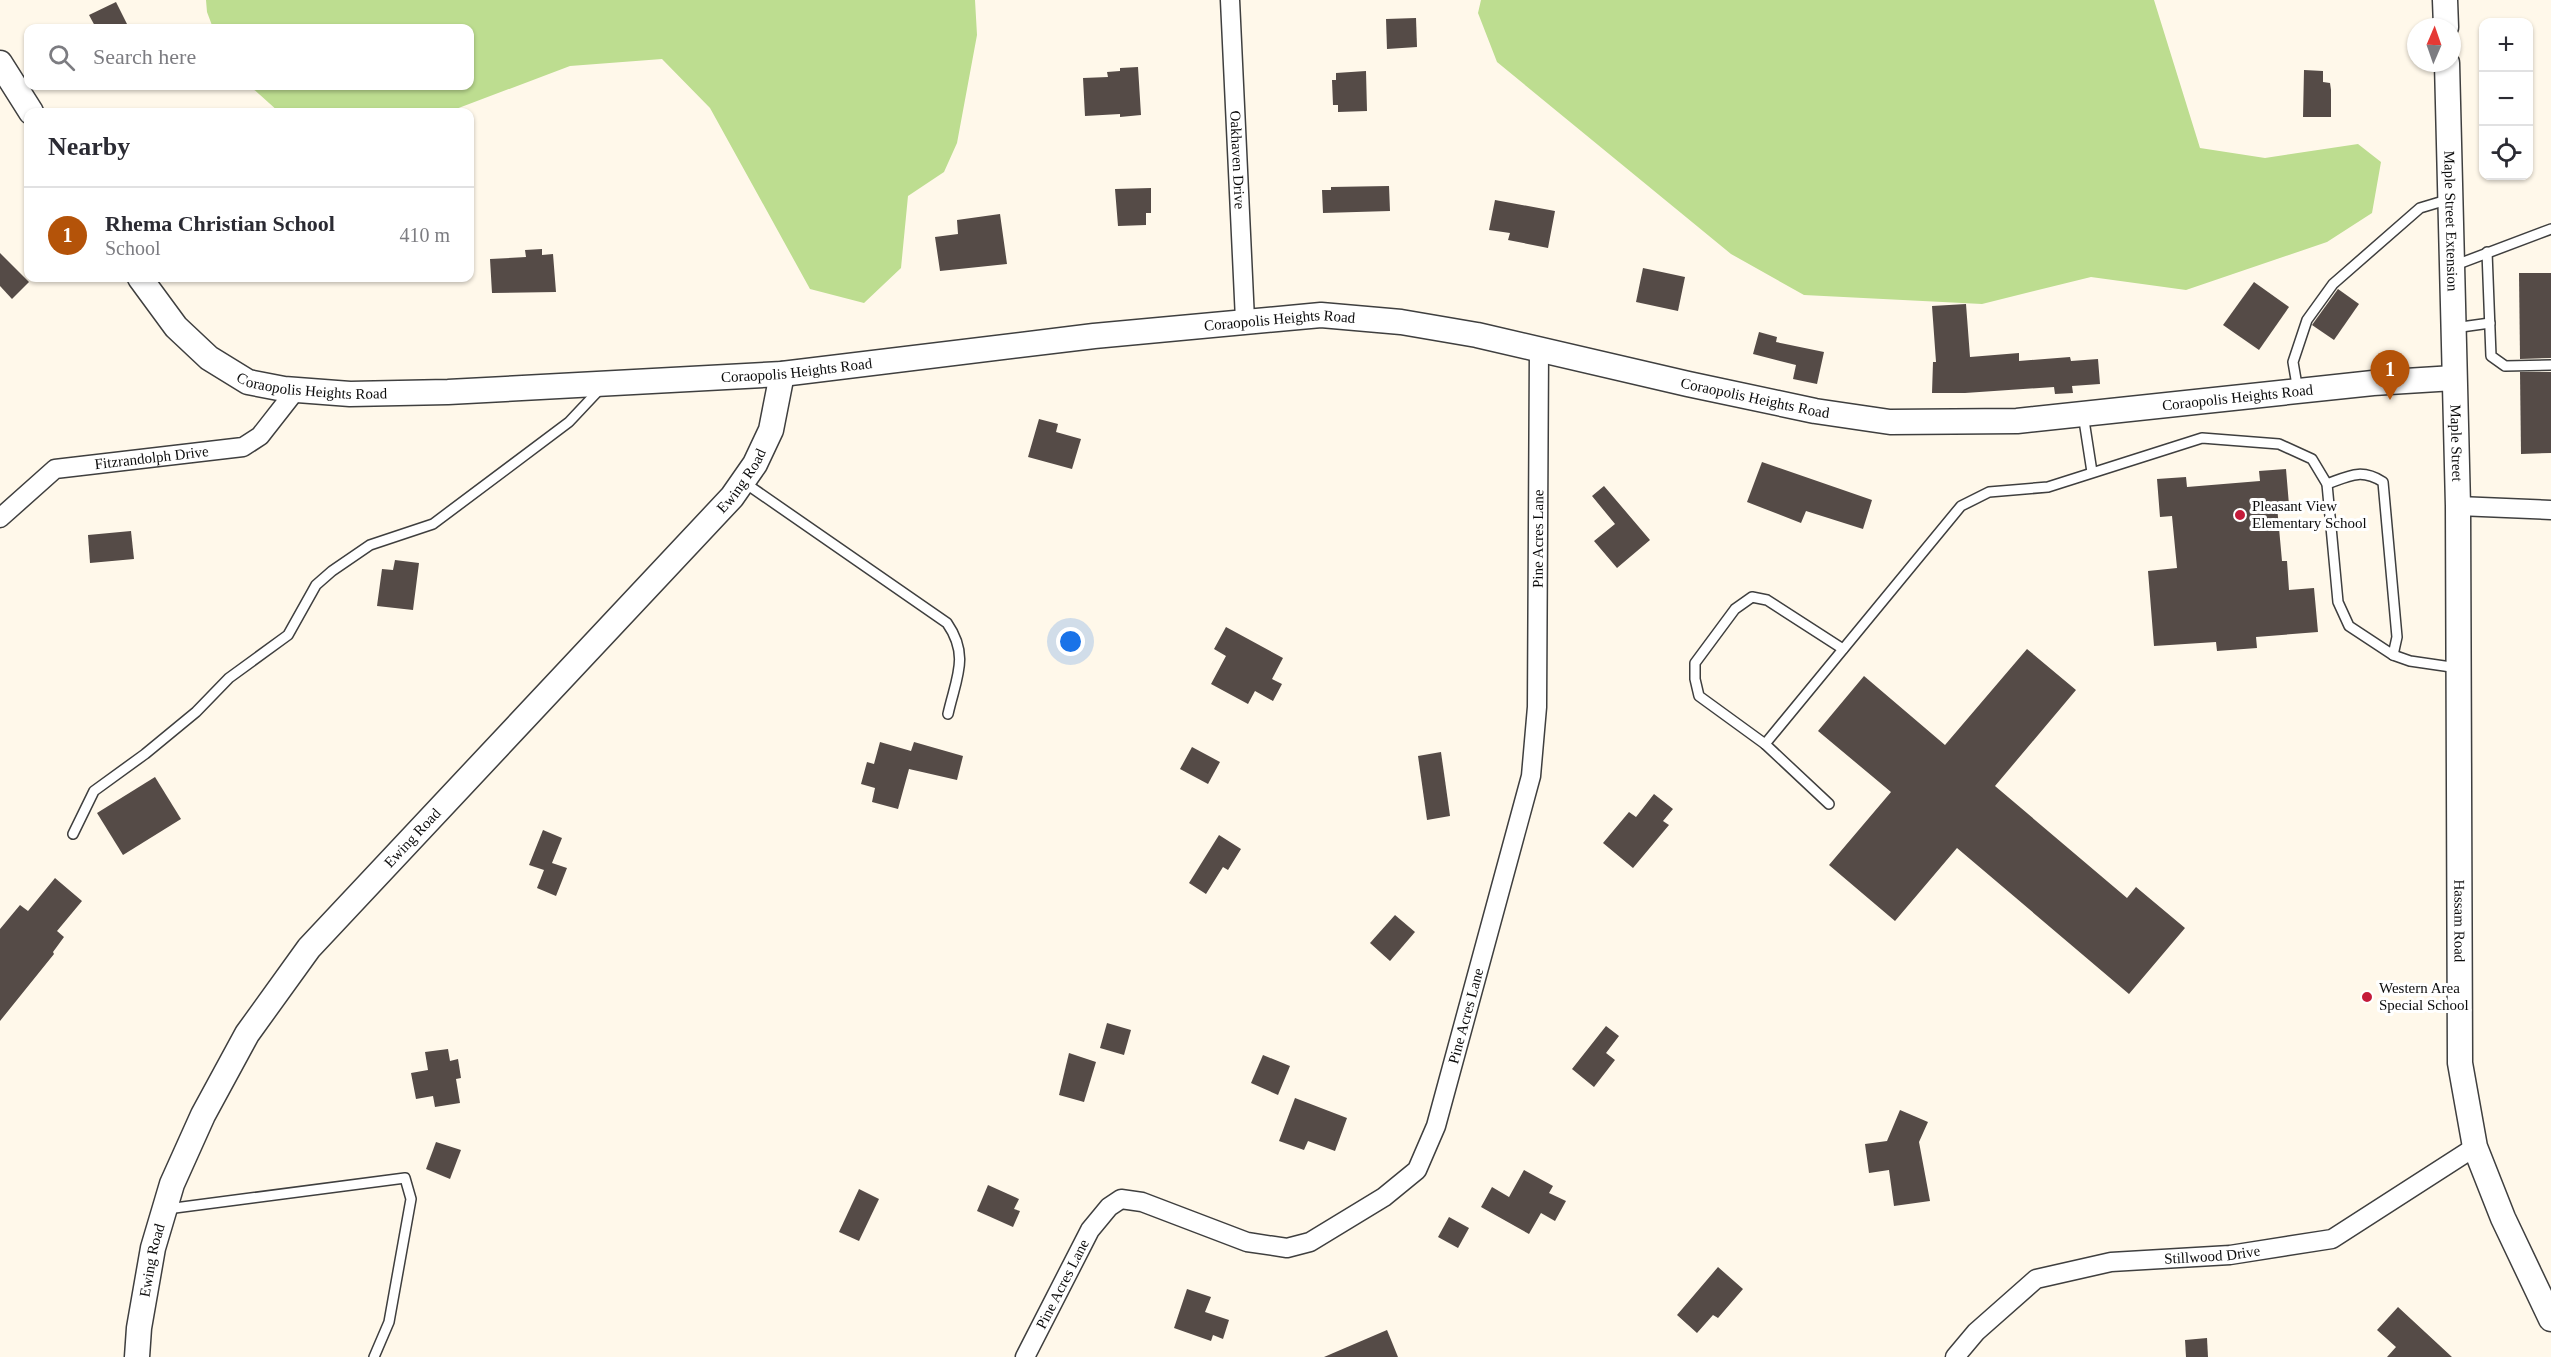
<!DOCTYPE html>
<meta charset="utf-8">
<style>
:root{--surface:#fff;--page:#f7f7f7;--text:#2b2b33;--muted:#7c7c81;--line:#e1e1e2;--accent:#b45309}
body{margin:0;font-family:"Times New Roman",serif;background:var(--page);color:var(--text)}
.controls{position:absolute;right:18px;top:18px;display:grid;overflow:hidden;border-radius:12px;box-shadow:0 2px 4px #0004}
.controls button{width:54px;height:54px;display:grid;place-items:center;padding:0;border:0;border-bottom:2px solid var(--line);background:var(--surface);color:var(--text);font:30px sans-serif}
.compass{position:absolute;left:2407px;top:18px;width:54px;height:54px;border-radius:50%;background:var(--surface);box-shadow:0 2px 4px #0004;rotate:2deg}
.you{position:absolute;left:1071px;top:642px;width:21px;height:21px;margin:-15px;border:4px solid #fff;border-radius:50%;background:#1a73e8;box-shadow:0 0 0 9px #1a73e833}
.badge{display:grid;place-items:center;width:39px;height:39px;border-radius:50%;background:var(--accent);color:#fff;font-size:20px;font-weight:700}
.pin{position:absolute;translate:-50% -50px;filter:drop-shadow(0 2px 3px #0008)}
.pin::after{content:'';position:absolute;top:32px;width:21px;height:18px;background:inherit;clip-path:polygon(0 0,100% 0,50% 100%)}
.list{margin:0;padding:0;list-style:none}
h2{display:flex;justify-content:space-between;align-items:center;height:78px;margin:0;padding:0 24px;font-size:26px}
h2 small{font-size:20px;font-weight:400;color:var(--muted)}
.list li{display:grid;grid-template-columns:39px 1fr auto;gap:18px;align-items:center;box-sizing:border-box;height:96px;padding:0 24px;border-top:2px solid var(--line)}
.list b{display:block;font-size:22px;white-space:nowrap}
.list p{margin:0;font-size:20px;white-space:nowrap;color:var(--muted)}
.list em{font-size:20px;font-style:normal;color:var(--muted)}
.icon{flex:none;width:33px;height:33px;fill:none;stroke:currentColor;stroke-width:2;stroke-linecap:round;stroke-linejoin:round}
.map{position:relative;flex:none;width:2551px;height:1357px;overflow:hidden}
.search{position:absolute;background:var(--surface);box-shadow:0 2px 4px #0004;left:24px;top:24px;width:450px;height:66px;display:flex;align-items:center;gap:15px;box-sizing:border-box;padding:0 21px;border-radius:12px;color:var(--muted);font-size:22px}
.panel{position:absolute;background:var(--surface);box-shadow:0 2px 4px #0004;left:24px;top:108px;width:450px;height:174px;border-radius:12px}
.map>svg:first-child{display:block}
</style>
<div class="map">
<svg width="2551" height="1357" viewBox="0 0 2551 1357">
<rect width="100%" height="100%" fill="#fff8ea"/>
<!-- forest -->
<g fill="#bddd90">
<polygon points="206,0 975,0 977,35 957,143 944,172 908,196 901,268 864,303 810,289 710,108 662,59 570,66 448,112 279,112 250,86 470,86 470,28 213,28 207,12"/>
<polygon points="1481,0 2154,0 2200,148 2265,158 2358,144 2381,162 2372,213 2327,242 2186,290 2091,277 1982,304 1804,295 1731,254 1497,62 1478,13"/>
</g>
<!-- building -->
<g fill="#554b47">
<polygon points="116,2 129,28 96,28 89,15"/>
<polygon points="1416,18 1417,47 1387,49 1386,19"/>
<polygon points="1138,67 1141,115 1120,117 1120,114 1085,116 1083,78 1108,77 1107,72 1120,71 1120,68"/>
<polygon points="2304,70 2323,71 2323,82 2330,83 2331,90 2331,117 2303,117"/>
<polygon points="1366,71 1367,111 1338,112 1338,105 1333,105 1332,80 1336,80 1336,73"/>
<polygon points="1389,186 1390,211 1323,213 1322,190 1331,190 1331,187"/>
<polygon points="1151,188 1151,213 1146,213 1146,225 1118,226 1115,189"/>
<polygon points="1495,200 1555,211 1548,248 1508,240 1510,233 1489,230"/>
<polygon points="1000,214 1007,264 940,271 935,237 958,234 957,220"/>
<polygon points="542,249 542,255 553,254 556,292 492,293 490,259 526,257 525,250"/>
<polygon points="0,253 29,282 12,299 0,286"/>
<polygon points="1643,268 1685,277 1678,311 1636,302"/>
<polygon points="2519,273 2551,273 2551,358 2520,359"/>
<polygon points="2254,282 2289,307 2259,350 2223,325"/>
<polygon points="2338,289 2359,304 2334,340 2312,325"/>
<polygon points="1966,304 1970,357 2019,353 2019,361 2070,357 2071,361 2098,359 2100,384 2072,386 2073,393 2055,394 2054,387 1965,393 1932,393 1933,362 1936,362 1932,306"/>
<polygon points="1759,332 1777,337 1776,342 1824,352 1817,384 1793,379 1796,365 1753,354"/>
<polygon points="2520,372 2551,372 2551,453 2521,454"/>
<polygon points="1039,419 1058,424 1056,432 1081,439 1072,469 1028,457"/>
<polygon points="1762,462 1872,500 1863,529 1806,511 1801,523 1747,502"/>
<polygon points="2286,469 2289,505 2277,506 2282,561 2287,561 2289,590 2314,588 2318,632 2256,637 2257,648 2217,651 2216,642 2154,646 2148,571 2177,568 2172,516 2160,517 2157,479 2186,477 2187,487 2260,481 2259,471"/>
<polygon points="1604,486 1650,540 1617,568 1594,541 1615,524 1592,496"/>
<polygon points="131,531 134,559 90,563 88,535"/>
<polygon points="395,560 419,563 413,610 377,606 382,569 393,570"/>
<polygon points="1226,627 1283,658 1272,679 1282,684 1273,701 1255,691 1248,704 1211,684 1226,656 1214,649"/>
<polygon points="2027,649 2076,690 1995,786 2127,898 2136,887 2185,928 2129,994 1957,848 1895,921 1829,865 1891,792 1818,731 1864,676 1945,745"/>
<polygon points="880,742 911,751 914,742 963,756 957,780 909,769 898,809 872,802 875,788 861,784 867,762 874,764"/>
<polygon points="1192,747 1220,762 1208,784 1180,769"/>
<polygon points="1441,752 1450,816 1427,820 1418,756"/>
<polygon points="155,777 181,819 123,855 97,813"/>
<polygon points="1654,794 1673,809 1663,821 1669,825 1633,868 1603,843 1629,812 1636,817"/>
<polygon points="543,830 562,838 552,863 567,868 556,896 537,888 544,870 529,865"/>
<polygon points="1219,835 1241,849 1228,870 1223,867 1206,894 1189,883"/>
<polygon points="55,878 82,901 57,931 64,937 53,952 54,954 0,1021 0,929 20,905 28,911"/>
<polygon points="1395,915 1415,932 1390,961 1370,943"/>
<polygon points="1107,1023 1131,1030 1124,1055 1100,1048"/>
<polygon points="1606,1026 1619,1036 1606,1053 1615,1060 1594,1087 1572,1069"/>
<polygon points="448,1049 450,1061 458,1059 461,1078 456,1079 460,1103 435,1107 433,1096 416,1099 411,1073 428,1070 425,1052"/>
<polygon points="1069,1053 1096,1062 1084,1102 1059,1095"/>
<polygon points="1263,1055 1290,1066 1278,1095 1251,1083"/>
<polygon points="1295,1098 1347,1118 1335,1151 1308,1141 1304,1150 1279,1141"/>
<polygon points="1900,1110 1928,1122 1919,1142 1930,1201 1894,1206 1889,1170 1869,1173 1865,1144 1887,1141"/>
<polygon points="436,1142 461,1150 450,1179 426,1169"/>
<polygon points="1524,1170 1553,1186 1549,1193 1566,1201 1555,1221 1541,1213 1529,1234 1481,1207 1492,1187 1509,1197"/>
<polygon points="988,1185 1019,1199 1014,1209 1020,1211 1013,1227 977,1211"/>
<polygon points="859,1189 879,1199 859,1241 839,1232"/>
<polygon points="1449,1217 1469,1228 1458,1248 1438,1237"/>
<polygon points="1718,1267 1743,1289 1718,1318 1713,1315 1697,1333 1677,1315"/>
<polygon points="1187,1289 1211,1297 1205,1312 1229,1320 1223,1339 1213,1335 1211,1341 1174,1328"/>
<polygon points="2398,1307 2452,1357 2387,1357 2396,1347 2377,1330"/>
<polygon points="1387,1330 1398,1357 1324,1357"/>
<polygon points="2207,1338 2208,1357 2186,1357 2185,1340"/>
</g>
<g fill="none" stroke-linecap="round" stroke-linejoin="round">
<!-- service casing -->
<g stroke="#3f3f3f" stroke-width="12">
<g id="service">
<polyline points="2487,252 2491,356 2505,366 2551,365"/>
<polyline points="2453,266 2551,229"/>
<polyline points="2454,328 2490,323"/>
<polyline points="2298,391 2293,362 2307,320 2333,284 2420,208 2450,199"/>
<polyline points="2083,414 2092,472"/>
<path d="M 745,483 L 947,623 C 970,656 956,678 948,714"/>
<path d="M 2327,484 C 2349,476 2361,468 2383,482 L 2397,637 L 2393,655"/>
<polyline points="1765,744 1961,506 1989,492 2048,487 2202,438 2279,444 2312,459 2327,484 2338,602 2349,626 2393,655 2410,661 2458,668"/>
<polyline points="1829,804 1765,744 1699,696 1695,679 1695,663 1735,609 1752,597 1767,600 1843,649"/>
<polyline points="73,834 94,791 145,754 196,712 229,678 288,635 316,585 332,571 370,545 433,524 569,422 601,388"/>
<polyline points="167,1209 405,1178 411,1199 389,1322 374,1357"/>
</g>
</g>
<!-- minor casing -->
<g stroke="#3f3f3f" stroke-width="21">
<g id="minor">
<path id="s1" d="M 1230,0 L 1245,320"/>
<polyline points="2458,506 2551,510"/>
<path id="s2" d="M 0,518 L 55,469 L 243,447 L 260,436 L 296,390"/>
<path id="s3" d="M 1025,1357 L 1090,1230 L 1109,1207 L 1121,1199 L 1142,1202 L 1247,1242 L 1287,1248 L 1310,1242 L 1384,1197 L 1417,1170 L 1436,1126 L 1531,776 L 1537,707 L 1539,349"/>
<path id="s4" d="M 1955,1357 L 1976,1332 L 2036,1279 L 2111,1262 L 2230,1255 L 2332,1239 L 2475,1147"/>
</g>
</g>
<!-- tertiary casing -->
<g stroke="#3f3f3f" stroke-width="27">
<g id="tertiary">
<polyline points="2445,0 2446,27"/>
<polyline points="0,63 31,112"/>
<path id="s5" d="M 2447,63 L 2458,506 L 2460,1063 L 2475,1147 L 2503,1218 L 2551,1319"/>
<path id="s6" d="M 140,278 L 176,327 L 209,358 L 248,382 L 284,389 L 350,394 L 448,392 L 782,374 L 1094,336 L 1321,315 L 1401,322 L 1477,335 L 1688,384 L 1815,411 L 1890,422 L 2017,421 L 2373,383 L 2454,378"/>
<path id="s7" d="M 137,1357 L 139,1328 L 153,1248 L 172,1184 L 203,1115 L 247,1034 L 309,948 L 732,497 L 755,464 L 771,430 L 782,374"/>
</g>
</g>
<!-- service -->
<use href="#service" stroke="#fff" stroke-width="9"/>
<!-- minor -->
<use href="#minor" stroke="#fff" stroke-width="18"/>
<!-- tertiary -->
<use href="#tertiary" stroke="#fff" stroke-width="24"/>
</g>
<!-- markers -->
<g fill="#c41b3a" stroke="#fff" stroke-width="2">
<circle cx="2240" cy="515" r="6"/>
<circle cx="2367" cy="997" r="6"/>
</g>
<g text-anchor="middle" stroke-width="6" stroke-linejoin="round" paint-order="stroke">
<!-- street labels -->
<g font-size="15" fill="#0c0c0c" stroke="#fff">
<text dy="5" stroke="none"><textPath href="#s1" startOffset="160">Oakhaven Drive</textPath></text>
<text dy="5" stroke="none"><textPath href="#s5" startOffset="158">Maple Street Extension</textPath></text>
<text dy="5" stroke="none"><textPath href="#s6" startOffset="1188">Coraopolis Heights Road</textPath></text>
<text dy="5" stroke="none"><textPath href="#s6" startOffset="702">Coraopolis Heights Road</textPath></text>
<text dy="5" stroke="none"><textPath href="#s6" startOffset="216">Coraopolis Heights Road</textPath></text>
<text dy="5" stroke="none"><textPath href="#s6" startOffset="1672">Coraopolis Heights Road</textPath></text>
<text dy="5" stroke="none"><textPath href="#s6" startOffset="2158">Coraopolis Heights Road</textPath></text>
<text dy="5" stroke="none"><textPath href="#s5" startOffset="380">Maple Street</textPath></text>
<text dy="5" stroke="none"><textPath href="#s2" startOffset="171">Fitzrandolph Drive</textPath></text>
<text dy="5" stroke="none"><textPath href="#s7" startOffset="1088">Ewing Road</textPath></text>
<text dy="5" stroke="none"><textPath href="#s3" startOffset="1162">Pine Acres Lane</textPath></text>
<text dy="5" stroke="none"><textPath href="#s7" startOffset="602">Ewing Road</textPath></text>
<text dy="5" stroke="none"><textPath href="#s5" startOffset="858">Hassam Road</textPath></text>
<text dy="5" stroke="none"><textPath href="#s3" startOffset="676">Pine Acres Lane</textPath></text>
<text dy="5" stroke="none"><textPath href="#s4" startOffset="291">Stillwood Drive</textPath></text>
<text dy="5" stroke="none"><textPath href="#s7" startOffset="98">Ewing Road</textPath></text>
<text dy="5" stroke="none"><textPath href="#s3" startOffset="82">Pine Acres Lane</textPath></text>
</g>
<!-- poi labels -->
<g font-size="15" fill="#0c0c0c" stroke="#fff" text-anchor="start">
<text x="2252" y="511">Pleasant View<tspan x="2252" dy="17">Elementary School</tspan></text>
<text x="2379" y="993">Western Area<tspan x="2379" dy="17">Special School</tspan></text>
</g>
</g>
</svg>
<div class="controls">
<button>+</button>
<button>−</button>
<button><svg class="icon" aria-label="locate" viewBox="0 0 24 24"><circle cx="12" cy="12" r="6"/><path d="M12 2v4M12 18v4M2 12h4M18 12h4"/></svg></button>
</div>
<svg class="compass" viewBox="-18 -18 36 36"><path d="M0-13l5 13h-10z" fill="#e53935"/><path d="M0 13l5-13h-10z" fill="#7c7c81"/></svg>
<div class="you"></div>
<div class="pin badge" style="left:2390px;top:400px">1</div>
<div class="search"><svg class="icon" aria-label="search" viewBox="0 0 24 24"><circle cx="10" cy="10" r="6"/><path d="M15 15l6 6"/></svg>Search here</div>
<section class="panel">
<h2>Nearby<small></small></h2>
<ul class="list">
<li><span class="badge">1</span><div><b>Rhema Christian School</b><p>School</p></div><em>410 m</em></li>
</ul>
</section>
</div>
